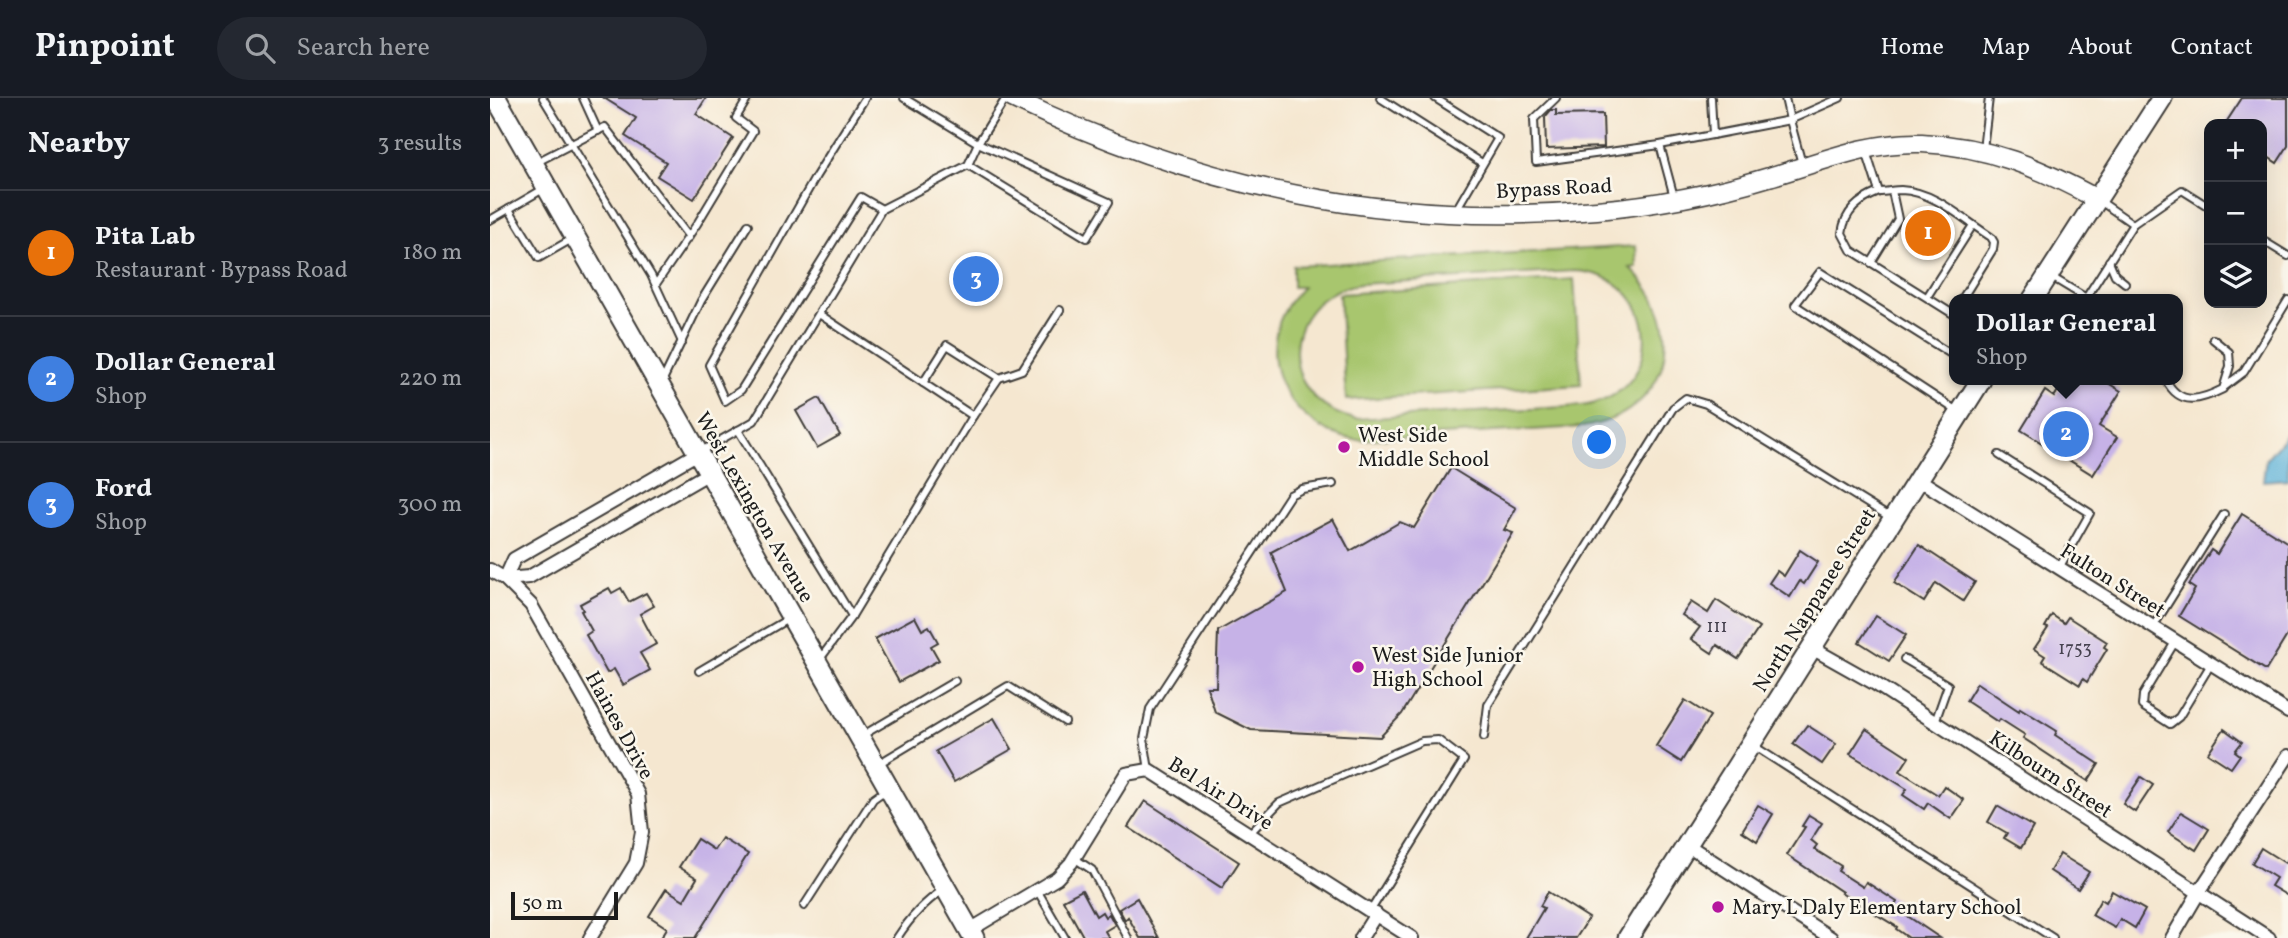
<!DOCTYPE html>
<meta charset="utf-8">
<style>
:root{--surface:#171b24;--page:#242831;--text:#f1f3f6;--muted:#9ea1a6;--line:#363941;--accent:#2563eb}
body{margin:0;font-family:Vollkorn,serif;background:var(--page);color:var(--text)}
.controls{position:absolute;right:21px;top:21px;display:grid;overflow:hidden;border-radius:14px;box-shadow:0 7px 28px #0002}
.controls button{width:63px;height:63px;display:grid;place-items:center;padding:0;border:0;border-bottom:2px solid var(--line);background:var(--surface);color:var(--text);font:35px sans-serif}
.scale{position:absolute;left:21px;bottom:18px;width:107px;box-sizing:border-box;padding-left:7px;border:4px solid #1c1c1c;border-top:0;font-size:19px;line-height:24px;white-space:nowrap;color:#1c1c1c;-webkit-text-stroke:5px #fbf7ec;paint-order:stroke}
.you{position:absolute;left:1110px;top:345px;width:24px;height:24px;margin:-18px;border:5px solid #fff;border-radius:50%;background:#1a73e8;box-shadow:0 0 0 10px #1a73e833}
.badge{display:grid;place-items:center;width:46px;height:46px;border-radius:50%;background:var(--accent);color:#fff;font-size:23px;font-weight:700}
.pin{position:absolute;translate:-50% -50%;border:4px solid #fff;box-shadow:0 2px 7px #0006}
.popup{position:absolute;left:1459px;top:196px;width:234px;height:91px;box-sizing:border-box;display:grid;place-content:center;border-radius:14px;background:var(--surface);filter:drop-shadow(0 2px 5px #0005);font-size:23px;white-space:nowrap;color:var(--muted)}
.popup b{font-size:26px;color:var(--text)}
.popup::after{content:'';position:absolute;left:50%;top:100%;margin-left:-14px;border:14px solid transparent;border-top-color:var(--surface)}
.list{margin:0;padding:0;list-style:none}
h2{display:flex;justify-content:space-between;align-items:center;height:91px;margin:0;padding:0 28px;font-size:30px}
h2 small{font-size:23px;font-weight:400;color:var(--muted)}
.list li{display:grid;grid-template-columns:46px 1fr auto;gap:21px;align-items:center;box-sizing:border-box;height:126px;padding:0 28px;border-top:2px solid var(--line)}
.list b{display:block;font-size:26px;white-space:nowrap}
.list p{margin:0;font-size:23px;white-space:nowrap;color:var(--muted)}
.list em{font-size:23px;font-style:normal;color:var(--muted)}
.icon{flex:none;width:38px;height:38px;fill:none;stroke:currentColor;stroke-width:2;stroke-linecap:round;stroke-linejoin:round}
.map{position:relative;flex:none;width:1798px;height:840px;overflow:hidden}
header{display:flex;align-items:center;gap:42px;box-sizing:border-box;height:98px;padding:0 35px;background:var(--surface);border-bottom:2px solid var(--line)}
header strong{font-size:33px}
nav{display:flex;gap:38px;margin-inline-start:auto;font-size:24px}
.search{width:490px;height:63px;background:var(--page);display:flex;align-items:center;gap:18px;box-sizing:border-box;padding:0 24px;border-radius:38px;color:var(--muted);font-size:26px}
main{display:flex}
aside{flex:1;background:var(--surface)}
.map>svg:first-child{display:block}
</style>
<header>
<strong>Pinpoint</strong>
<div class="search"><svg class="icon" aria-label="search" viewBox="0 0 24 24"><circle cx="10" cy="10" r="6"/><path d="M15 15l6 6"/></svg>Search here</div>
<nav><a>Home</a><a>Map</a><a>About</a><a>Contact</a></nav>
</header>
<main>
<aside>
<h2>Nearby<small>3 results</small></h2>
<ul class="list">
<li><span class="badge" style="background:#e8710a">1</span><div><b>Pita Lab</b><p>Restaurant · Bypass Road</p></div><em>180 m</em></li>
<li><span class="badge" style="background:#3f7fe0">2</span><div><b>Dollar General</b><p>Shop</p></div><em>220 m</em></li>
<li><span class="badge" style="background:#3f7fe0">3</span><div><b>Ford</b><p>Shop</p></div><em>300 m</em></li>
</ul>
</aside>
<div class="map">
<svg width="1798" height="840" viewBox="0 0 1798 840">
<rect width="100%" height="100%" fill="#fbf7ec"/>
<filter id="ink" filterUnits="userSpaceOnUse"><feTurbulence type="fractalNoise" baseFrequency=".0143" numOctaves="2"/><feDisplacementMap in="SourceGraphic" scale="14" xChannelSelector="R" yChannelSelector="G"/><feConvolveMatrix kernelMatrix="1 2 1 2 8 2 1 2 1" color-interpolation-filters="sRGB"/></filter>
<filter id="wash" filterUnits="userSpaceOnUse"><feTurbulence type="fractalNoise" baseFrequency=".00686" numOctaves="4" result="noise"/><feDisplacementMap in="SourceGraphic" scale="28" xChannelSelector="R" yChannelSelector="G"/><feGaussianBlur stdDeviation="1.57" result="paint"/><feColorMatrix in="noise" values="0 0 0 0 0 0 0 0 0 0 0 0 0 0 0 0 0 1.4 0 .05"/><feComposite in="paint" operator="in"/></filter>
<g filter="url(#wash)">
<rect width="100%" height="100%" fill="#f5e7d0"/>
<!-- green -->
<g fill="#a8c66e" stroke="#627145" stroke-width="2" fill-rule="evenodd">
<path d="M 1146,148 L 1147,169 L 1140,170 C 1203,228 1179,317 1092,329 L 865,342 C 791,328 755,245 813,189 L 803,189 L 803,168 ZM 1084,173 C 1174,176 1180,297 1091,308 L 866,321 C 784,304 787,199 870,186 Z"/>
<polygon points="1084,181 1091,287 856,302 849,196"/>
</g>
<!-- water -->
<polygon fill="#5cb1d8" stroke="#3c667a" stroke-width="2" points="1798,335 1798,381 1773,383 1776,361"/>
<g id="blocks">
<!-- building -->
<g fill="#c6b2e7">
<polygon points="114,0 216,0 206,16 243,40 204,101 167,78 176,64 135,38 146,20"/>
<polygon points="1752,0 1798,0 1798,48 1787,65 1772,55 1772,26 1735,26"/>
<polygon points="1061,12 1066,12 1066,17 1113,16 1114,49 1056,51 1055,19"/>
<polygon points="1575,282 1613,282 1631,293 1609,328 1627,339 1603,377 1531,332 1555,293 1564,299"/>
<polygon points="329,300 350,337 327,350 306,313"/>
<polygon points="961,370 1026,410 1014,432 1023,435 912,616 890,639 761,632 725,614 717,589 726,589 728,533 797,494 781,454 843,421 860,453 910,424 924,430"/>
<polygon points="1752,416 1798,445 1798,536 1776,572 1689,518 1705,491 1699,487 1721,452 1727,456"/>
<polygon points="1429,447 1485,484 1473,503 1446,485 1434,504 1404,485"/>
<polygon points="1310,452 1328,464 1314,486 1310,483 1300,499 1279,485 1287,473 1294,478"/>
<polygon points="119,490 122,495 131,490 139,504 156,495 164,508 150,516 166,546 150,555 160,572 133,587 124,571 117,575 96,537 102,533 91,513 93,512 90,506"/>
<polygon points="1226,502 1269,530 1248,561 1227,547 1222,555 1201,541 1210,529 1192,517 1201,504 1218,515"/>
<polygon points="1562,517 1574,525 1578,519 1617,544 1614,549 1617,551 1597,584 1593,581 1590,587 1552,563 1555,558 1544,551 1558,530 1555,529"/>
<polygon points="1386,518 1416,537 1399,563 1369,544"/>
<polygon points="425,519 432,532 439,528 448,544 441,548 449,562 409,584 385,541"/>
<polygon points="1487,585 1529,613 1530,610 1567,633 1565,637 1609,666 1598,683 1533,640 1535,637 1510,621 1508,624 1476,603"/>
<polygon points="1195,602 1220,618 1191,664 1166,648"/>
<polygon points="504,620 522,651 464,684 446,653"/>
<polygon points="1317,627 1346,646 1332,666 1303,646"/>
<polygon points="1376,631 1419,659 1410,673 1448,697 1454,688 1474,702 1461,721 1438,705 1434,711 1413,697 1417,691 1360,656"/>
<polygon points="1734,631 1752,644 1745,653 1750,657 1741,670 1718,655"/>
<polygon points="1651,679 1663,687 1645,714 1633,706"/>
<polygon points="655,703 749,764 732,790 638,729"/>
<polygon points="1268,707 1283,716 1267,743 1252,733"/>
<polygon points="1507,708 1543,729 1531,750 1514,740 1517,735 1498,724"/>
<polygon points="1691,714 1719,731 1706,752 1678,734"/>
<polygon points="1319,717 1332,725 1321,742 1327,747 1324,751 1351,768 1348,773 1373,789 1376,784 1407,804 1404,809 1450,840 1419,840 1406,831 1407,829 1351,795 1352,794 1297,757 1315,729 1312,728"/>
<polygon points="232,740 258,756 205,840 171,840 177,830 159,818 176,791 194,802 207,780 189,769 207,741 224,752"/>
<polygon points="1771,750 1795,765 1798,761 1798,798 1781,788 1786,780 1762,765"/>
<polygon points="1570,756 1599,774 1588,791 1560,773"/>
<polygon points="592,792 606,818 612,814 615,819 619,816 625,827 615,833 619,840 594,840 573,802"/>
<polygon points="1622,793 1655,812 1645,830 1630,821 1625,830 1602,817 1611,801 1616,804"/>
<polygon points="1058,794 1099,820 1086,840 1036,840 1054,810 1050,808"/>
<polygon points="647,800 669,840 650,840 638,819 635,822 629,811"/>
</g>
</g>
</g>
<g filter="url(#ink)">
<use href="#blocks" fill-opacity="0" stroke="#3d3a37" stroke-width="2"/>
<g fill="none" stroke-linecap="round" stroke-linejoin="round">
<!-- service casing -->
<g stroke="#3d3a37" stroke-width="10">
<g id="service">
<polyline points="53,0 161,177 192,244"/>
<polyline points="93,0 108,33"/>
<polyline points="375,0 326,78 219,267 235,303 251,292 371,99 392,111"/>
<polyline points="414,0 488,45 478,67"/>
<polyline points="890,0 992,65"/>
<polyline points="945,0 1008,40 966,112"/>
<polyline points="1066,0 1044,21 1046,64 1170,47 1300,22 1295,0"/>
<polyline points="1221,0 1223,37"/>
<polyline points="1170,47 1184,99"/>
<polyline points="1493,51 1499,0"/>
<path d="M 1376,53 L 1389,94 C 1396,94 1404,92 1411,92 C 1444,93 1474,122 1501,139 L 1504,144 L 1503,151 L 1472,201"/>
<polyline points="45,65 115,29 199,139"/>
<polyline points="1312,66 1300,22 1350,0"/>
<path d="M 1389,94 C 1369,102 1355,113 1352,135 L 1361,152 L 1463,216"/>
<polyline points="19,111 49,160 82,141"/>
<polyline points="0,122 55,90"/>
<polyline points="1643,126 1692,92 1719,109"/>
<polyline points="1772,142 1798,158"/>
<polyline points="1619,163 1625,177 1635,185"/>
<polyline points="1381,165 1408,121 1402,93"/>
<polyline points="1560,178 1598,201"/>
<polyline points="166,186 207,126 263,33 246,20 258,0"/>
<polyline points="1437,199 1483,127"/>
<polyline points="1596,200 1643,126 1610,103"/>
<polyline points="329,216 483,318 362,518"/>
<polyline points="1464,258 1330,174 1305,207 1467,313"/>
<path d="M 1676,282 C 1690,309 1711,302 1733,291 L 1740,268 L 1739,254 L 1723,241"/>
<polyline points="172,284 211,203 258,127"/>
<polyline points="433,285 457,247 509,280"/>
<polyline points="1734,289 1754,274 1798,202"/>
<polyline points="483,318 509,280 532,272 570,212"/>
<polyline points="248,332 362,518 330,561"/>
<polyline points="211,353 264,323 392,111 478,67 597,140 619,104 488,45 516,0"/>
<polyline points="1509,357 1600,415 1569,470"/>
<polyline points="1663,529 1734,416"/>
<polyline points="1685,544 1653,597 1652,608 1680,626 1689,619 1721,566"/>
<polyline points="1414,561 1458,587 1445,624"/>
<polyline points="209,573 298,521"/>
<polyline points="373,637 465,583"/>
<polyline points="994,639 998,607 1183,310 1196,300 1216,306 1401,420"/>
<polyline points="1264,648 1563,840"/>
<polyline points="388,666 518,588 575,624"/>
<polyline points="659,672 654,641 660,611 800,397 812,391 843,386"/>
<polyline points="759,736 789,705 932,643 948,642 974,662 881,812"/>
<polyline points="584,760 602,772 638,840"/>
<polyline points="547,792 575,840"/>
<polyline points="314,808 383,701 397,691"/>
<path d="M 407,840 C 420,820 433,805 453,792"/>
</g>
</g>
<!-- minor casing -->
<g stroke="#3d3a37" stroke-width="16">
<g id="minor">
<polyline points="208,355 24,461 15,481 39,479 219,375"/>
<polyline points="1428,381 1798,614"/>
<polyline points="0,472 15,481 41,507 148,696 152,734 146,765 100,840"/>
<polyline points="1320,549 1384,585 1779,840"/>
<polyline points="1196,746 1341,840"/>
<polyline points="480,832 567,780 581,765 636,676 659,672 922,840"/>
<polyline points="871,840 886,816"/>
<polyline points="1682,840 1709,794 1798,658"/>
</g>
</g>
<!-- secondary casing -->
<g stroke="#3d3a37" stroke-width="21">
<path id="secondary" d="M 522,0 C 710,91 899,130 1107,112 C 1166,107 1223,96 1279,79 C 1328,65 1379,43 1432,45 C 1498,48 1550,70 1607,101"/>
</g>
<!-- primary casing -->
<g stroke="#3d3a37" stroke-width="23">
<g id="primary">
<polyline points="6,0 484,840"/>
<polyline points="1543,201 1672,0"/>
<polyline points="1138,840 1491,282"/>
</g>
</g>
<!-- service -->
<use href="#service" stroke="#fff" stroke-width="6"/>
<!-- minor -->
<use href="#minor" stroke="#fff" stroke-width="12"/>
<!-- secondary -->
<use href="#secondary" stroke="#fff" stroke-width="18"/>
<!-- primary -->
<use href="#primary" stroke="#fff" stroke-width="19"/>
</g>
</g>
<!-- markers -->
<g fill="#b5179e" stroke="#fbf7ec" stroke-width="2.5">
<circle cx="854" cy="349" r="7"/>
<circle cx="868" cy="569" r="7"/>
<circle cx="1228" cy="809" r="7"/>
</g>
<g text-anchor="middle" stroke-width="5" stroke-linejoin="round" paint-order="stroke">
<!-- number labels -->
<g font-size="18" fill="#46424f">
<text x="1227" y="534">111</text>
<text x="1585" y="556">1753</text>
</g>
<!-- street labels -->
<g font-size="21" fill="#1c1c1c" stroke="#fbf7ec">
<text transform="translate(1064 90) rotate(-3)" y="7">Bypass Road</text>
<text transform="translate(265 409) rotate(60)" y="7">West Lexington Avenue</text>
<text transform="translate(1623 482) rotate(32)" y="7">Fulton Street</text>
<text transform="translate(1324 502) rotate(-58)" y="7">North Nappanee Street</text>
<text transform="translate(130 627) rotate(61)" y="7">Haines Drive</text>
<text transform="translate(1561 676) rotate(33)" y="7">Kilbourn Street</text>
<text transform="translate(731 695) rotate(32)" y="7">Bel Air Drive</text>
</g>
<!-- poi labels -->
<g font-size="21" fill="#1c1c1c" stroke="#fbf7ec" text-anchor="start">
<text x="868" y="344">West Side<tspan x="868" dy="24">Middle School</tspan></text>
<text x="882" y="564">West Side Junior<tspan x="882" dy="24">High School</tspan></text>
<text x="1242" y="816">Mary L Daly Elementary School</text>
</g>
</g>
</svg>
<div class="controls">
<button>+</button>
<button>−</button>
<button><svg class="icon" aria-label="layers" viewBox="0 0 24 24"><path d="M12 4l9 5-9 5-9-5zM3 14l9 5 9-5"/></svg></button>
</div>
<div class="scale">50 m</div>
<div class="you"></div>
<div class="pin badge" style="left:1438px;top:135px;background:#e8710a">1</div>
<div class="pin badge" style="left:1576px;top:336px;background:#3f7fe0">2</div>
<div class="popup"><b>Dollar General</b>Shop</div>
<div class="pin badge" style="left:486px;top:181px;background:#3f7fe0">3</div>
</div>
</main>
